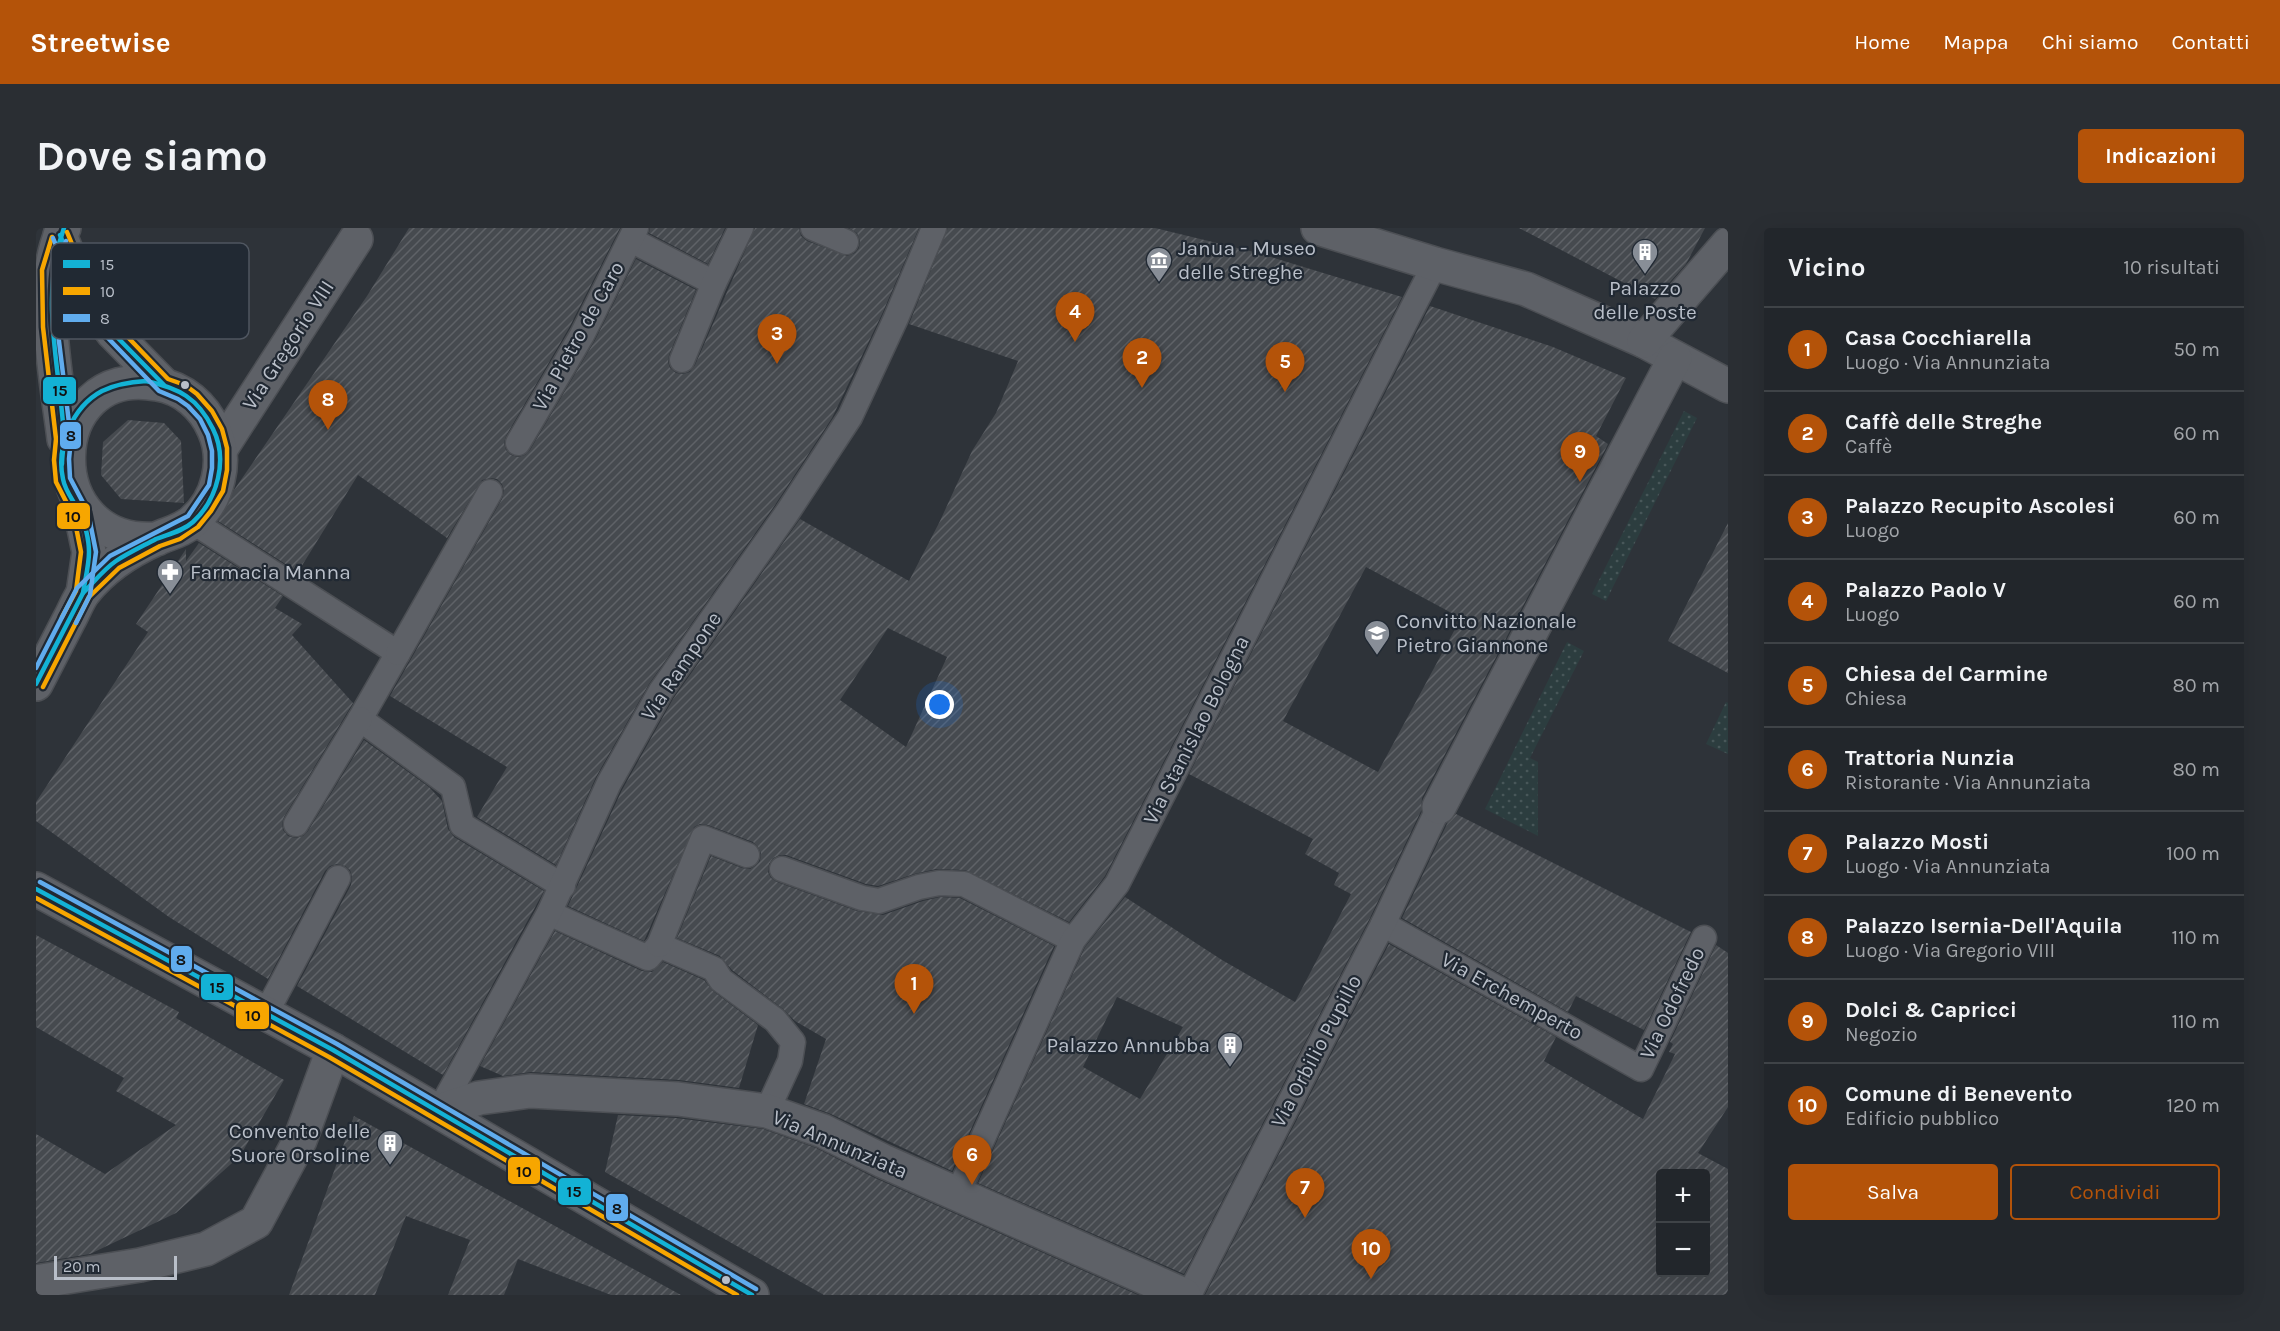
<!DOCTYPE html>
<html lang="it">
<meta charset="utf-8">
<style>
:root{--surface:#22262b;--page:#2a2e33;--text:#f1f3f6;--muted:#a2a5a9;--line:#3f4347;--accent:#b45309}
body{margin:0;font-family:Karla,sans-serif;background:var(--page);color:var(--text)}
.controls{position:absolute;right:18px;bottom:18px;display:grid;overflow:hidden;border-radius:6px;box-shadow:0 6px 24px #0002}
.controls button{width:54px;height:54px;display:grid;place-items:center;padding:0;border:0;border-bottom:2px solid var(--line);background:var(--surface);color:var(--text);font:30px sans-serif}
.scale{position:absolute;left:18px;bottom:15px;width:123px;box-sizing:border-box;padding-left:6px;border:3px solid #b9bfc9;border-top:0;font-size:16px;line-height:21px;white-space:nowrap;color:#b9bfc9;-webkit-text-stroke:4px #212933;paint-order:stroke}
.you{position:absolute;left:904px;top:477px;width:21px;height:21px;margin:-15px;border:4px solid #fff;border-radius:50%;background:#1a73e8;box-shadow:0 0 0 9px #1a73e833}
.badge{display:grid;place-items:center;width:39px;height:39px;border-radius:50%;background:var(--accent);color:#fff;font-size:20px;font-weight:700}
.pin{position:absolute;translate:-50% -50px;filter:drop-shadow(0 2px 3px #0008)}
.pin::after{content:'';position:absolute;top:32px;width:21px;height:18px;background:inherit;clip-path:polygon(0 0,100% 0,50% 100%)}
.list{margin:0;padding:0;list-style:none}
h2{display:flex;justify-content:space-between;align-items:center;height:78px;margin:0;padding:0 24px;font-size:26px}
h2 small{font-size:20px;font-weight:400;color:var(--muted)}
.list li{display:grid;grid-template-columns:39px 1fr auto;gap:18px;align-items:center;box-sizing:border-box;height:84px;padding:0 24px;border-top:2px solid var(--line)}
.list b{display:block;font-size:22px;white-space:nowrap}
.list p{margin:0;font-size:20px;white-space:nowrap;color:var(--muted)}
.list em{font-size:20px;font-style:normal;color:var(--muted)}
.actions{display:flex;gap:12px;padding:18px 24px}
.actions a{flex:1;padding:14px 0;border:2px solid var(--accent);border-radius:6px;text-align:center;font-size:21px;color:var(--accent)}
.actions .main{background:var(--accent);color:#fff}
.map{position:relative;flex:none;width:1692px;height:1067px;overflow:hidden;border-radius:6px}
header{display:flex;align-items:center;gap:36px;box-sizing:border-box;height:84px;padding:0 30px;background:var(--accent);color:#fff}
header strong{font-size:28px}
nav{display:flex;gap:33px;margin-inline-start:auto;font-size:21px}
.intro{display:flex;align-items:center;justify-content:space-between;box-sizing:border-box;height:144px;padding:0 36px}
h1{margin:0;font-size:42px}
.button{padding:15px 27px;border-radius:6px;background:var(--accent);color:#fff;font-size:21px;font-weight:700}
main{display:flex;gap:36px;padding:0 36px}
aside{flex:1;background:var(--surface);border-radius:6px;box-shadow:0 6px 24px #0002}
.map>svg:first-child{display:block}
</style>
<header>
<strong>Streetwise</strong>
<nav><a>Home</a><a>Mappa</a><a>Chi siamo</a><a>Contatti</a></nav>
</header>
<div class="intro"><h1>Dove siamo</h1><a class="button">Indicazioni</a></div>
<main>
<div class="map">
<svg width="1692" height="1067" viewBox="0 0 1692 1067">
<defs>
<pattern id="green-dots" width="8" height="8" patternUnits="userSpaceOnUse" patternTransform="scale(1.5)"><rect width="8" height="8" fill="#2c3d3f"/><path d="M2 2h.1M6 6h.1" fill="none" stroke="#485759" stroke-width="1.8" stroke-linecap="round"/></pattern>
<pattern id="building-hatch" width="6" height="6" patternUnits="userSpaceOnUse" patternTransform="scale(1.5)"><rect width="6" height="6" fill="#464a4f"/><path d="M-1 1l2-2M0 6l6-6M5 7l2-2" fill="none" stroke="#5f6267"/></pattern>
</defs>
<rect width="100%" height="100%" fill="#2e3339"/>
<!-- green -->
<g fill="url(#green-dots)">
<polygon points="1648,183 1661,190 1570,373 1556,366"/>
<polygon points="1531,414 1548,423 1494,530 1502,534 1502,608 1449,581"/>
<polygon points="1690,474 1692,475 1692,526 1670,516"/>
</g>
<!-- building -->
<g fill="url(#building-hatch)" fill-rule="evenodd">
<polygon points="373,0 584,0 533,100 470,208 468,215 470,222 475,227 482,229 489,227 494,222 558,114 600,31 660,62 633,127 632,134 634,140 640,145 647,146 654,144 659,137 719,0 763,0 765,8 771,13 811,28 819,25 823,20 824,13 821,5 813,0 883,0 847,84 796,190 739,277 613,456 560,549 520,637 441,589 471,539 354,468 466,271 468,263 466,256 461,251 455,250 446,252 411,310 322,247 262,344 182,293 198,262 331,68"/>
<polygon points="614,0 689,0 672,36 613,5"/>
<path d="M 912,0 L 1119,0 L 1218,24 L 1366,69 L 1069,648 L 1033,694 L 929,642 L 900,641 L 878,646 L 842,658 L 830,656 L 750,627 L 744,627 L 737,630 L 733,636 L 732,644 L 735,650 L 741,654 L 821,683 L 847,687 L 887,673 L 904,669 L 924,670 L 1018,718 L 916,943 L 795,886 L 768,876 L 790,811 L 759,793 L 747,781 L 696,742 L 684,728 L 641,710 L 675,628 L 706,640 L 714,641 L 719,638 L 724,633 L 725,625 L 722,619 L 717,614 L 672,597 L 664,596 L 658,599 L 608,713 L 532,678 L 586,562 L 637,471 L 764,291 L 873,353 L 904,293 L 936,223 L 960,185 L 982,133 L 873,96 ZM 852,400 L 911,429 L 870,519 L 804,472 Z"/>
<polygon points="1483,0 1669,0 1650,36 1619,71"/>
<path d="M 1394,78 L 1517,119 L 1590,150 L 1560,208 L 1572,216 L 1569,222 L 1386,570 L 1385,583 L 1334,690 L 1148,1046 L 942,955 L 1049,719 L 1089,669 L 1186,732 L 1259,774 L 1315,666 L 1298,657 L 1303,645 L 1269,626 L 1277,611 L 1153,546 ZM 1330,339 L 1425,390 L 1342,544 L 1247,493 ZM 1081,769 L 1147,799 L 1104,871 L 1047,839 Z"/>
<polygon points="92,192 128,195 145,213 148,275 85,271 65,247 67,214"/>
<polygon points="1692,295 1692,445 1632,413"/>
<polygon points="163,315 247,368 239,380 266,396 256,407 317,475 248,589 246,596 247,602 252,608 260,610 267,608 272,603 328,512 393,559 406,573 412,601 418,609 508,663 407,847 261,758 315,657 316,649 314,642 309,638 301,636 294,638 289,643 232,751 133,689 0,593 0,574 112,404 100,396 150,321 150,333"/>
<polygon points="1420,586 1655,704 1608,802 1540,768 1532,784 1366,690 1411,596"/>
<polygon points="519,703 606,743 616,744 627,734 668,752 677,763 722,797 703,860 643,852 495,844 467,848 444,838"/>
<polygon points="0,707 143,784 140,790 248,852 204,928 140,985 54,1026 0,1035 0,906 69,946 140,897 80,863 88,850 0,799"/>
<path d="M 1353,716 L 1520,809 L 1508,833 L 1607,891 L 1639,826 L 1633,824 L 1637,816 L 1634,814 L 1680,717 L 1692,725 L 1692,879 L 1662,925 L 1692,941 L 1692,1067 L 1169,1067 ZM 1624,945 L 1670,945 L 1670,1044 L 1624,1044 Z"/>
<polygon points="582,887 640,890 727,901 780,920 839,950 1102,1067 788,1067 569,944"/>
<polygon points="318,888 645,1067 575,1067 482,1031 468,1067 412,1067 434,1012 370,988 339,1067 253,1067"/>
</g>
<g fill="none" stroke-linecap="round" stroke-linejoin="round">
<!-- service casing -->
<g stroke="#4c4f54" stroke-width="27">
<g id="service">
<polyline points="777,0 810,14"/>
<polyline points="595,12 678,55"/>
<polyline points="646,132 678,55 705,0"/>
<polyline points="482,215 546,107 600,0"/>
<polyline points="157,294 362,425 324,491 417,559 426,597 527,658"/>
<polyline points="362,425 454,264"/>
<polyline points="260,596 324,491"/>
<polyline points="746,641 826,670 843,673 883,659 903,655 928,656 1037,712"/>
<polyline points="513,685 612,730 623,717 678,741 685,752 739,792 757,814 754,833 731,883"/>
<polyline points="1347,696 1605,841 1668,710"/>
<polyline points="623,717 667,610 711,627"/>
<polyline points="230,785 302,650"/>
<polyline points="403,883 513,685 573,555 625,463 751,285 814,189 860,90 898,0"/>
<polyline points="921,967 1037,712 1081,656 1399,36"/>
<polyline points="1153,1067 1347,696 1403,579"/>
</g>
</g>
<!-- pedestrian casing -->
<g stroke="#4c4f54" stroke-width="36">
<g id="pedestrian">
<polyline points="1282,0 1399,36 1490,61 1608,113 1692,158"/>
<polyline points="1608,113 1692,16"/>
<polyline points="1403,579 1639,130"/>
</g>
</g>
<!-- minor casing -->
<g stroke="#4c4f54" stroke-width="36">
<g id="minor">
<polyline points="24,7 48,66 77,105 128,157"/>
<path d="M 28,211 C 21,153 0,51 28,0"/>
<polyline points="184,222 320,11"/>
<polyline points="45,286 53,324 47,365"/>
<path d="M 0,456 C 11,435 22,413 33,392 C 38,383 42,372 48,364 C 67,340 93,323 120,311 C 133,305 146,303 157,293 C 182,272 192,233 178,202 C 168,178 147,160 121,156 C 6,134 0,320 121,311"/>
<polyline points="0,661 297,822 716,1067"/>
<polyline points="403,883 443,870 494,863 642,871 731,883 787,903 847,933 1148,1067"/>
<polyline points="0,1054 104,1037 170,1021 220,994 264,912 297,822"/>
</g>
</g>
<!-- service -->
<use href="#service" stroke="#5e6167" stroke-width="24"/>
<!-- pedestrian -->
<use href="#pedestrian" stroke="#5e6167" stroke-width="33"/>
<!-- minor -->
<use href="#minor" stroke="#5e6167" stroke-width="33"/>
<!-- bus-1 casing -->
<g stroke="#212933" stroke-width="9">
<g id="bus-1">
<polyline points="24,7 48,66 77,105 128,157"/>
<path d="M 110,153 C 143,160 162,170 177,201 C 192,231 182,271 157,294 C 147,303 133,306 120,311 C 107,318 92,325 80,333 C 68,341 57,355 47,365 C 49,352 53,337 53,324 C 53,313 49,293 43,284 C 38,273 29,263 27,251 C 20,219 36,179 66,163 C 80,156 94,154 110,153 Z"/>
<path d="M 26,236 C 26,227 28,218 28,209 C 24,138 3,69 28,0"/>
<polygon points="47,365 0,456 6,444"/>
<polyline points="0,661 297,822 716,1067"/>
</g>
</g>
<!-- bus-2 casing -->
<g stroke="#212933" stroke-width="9">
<g id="bus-2">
<polyline points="16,9 6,42 7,99 20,211 18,232 20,254 38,289 45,324 40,363 26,389"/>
<polyline points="7,459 53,369 83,340 124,318 144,311 162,299 175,283 187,263 191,242 191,220 186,201 176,183 161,166 149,157 132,151 83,100 55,62 31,4"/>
<polyline points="0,670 293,829 701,1067"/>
</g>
</g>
<!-- bus-3 casing -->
<g stroke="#212933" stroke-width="9">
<g id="bus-3">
<polyline points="30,13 21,43 21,97 35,211 33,231 34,250 52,284 60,324 54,367 40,395"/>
<polyline points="0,440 41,360 74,328 152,288 173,257 176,240 176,223 172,207 164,191 152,178 142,171 123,163 71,109 41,69 17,10"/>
<polyline points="4,654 301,816 720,1061"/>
</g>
</g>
<!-- bus-1 -->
<use href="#bus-1" stroke="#13b2d5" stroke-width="4.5"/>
<!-- bus-2 -->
<use href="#bus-2" stroke="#f7a600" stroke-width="4.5"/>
<!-- bus-3 -->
<use href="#bus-3" stroke="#60acee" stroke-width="4.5"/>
</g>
<!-- icons -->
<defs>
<g id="building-pin" transform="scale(1.35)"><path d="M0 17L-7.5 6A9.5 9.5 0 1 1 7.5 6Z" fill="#888e97" stroke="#212933"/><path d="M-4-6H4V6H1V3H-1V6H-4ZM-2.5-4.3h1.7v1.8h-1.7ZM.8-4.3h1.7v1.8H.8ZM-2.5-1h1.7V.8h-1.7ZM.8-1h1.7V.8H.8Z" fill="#fff"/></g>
<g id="museum-pin" transform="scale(1.35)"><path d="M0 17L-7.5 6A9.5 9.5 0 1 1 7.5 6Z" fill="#888e97" stroke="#212933"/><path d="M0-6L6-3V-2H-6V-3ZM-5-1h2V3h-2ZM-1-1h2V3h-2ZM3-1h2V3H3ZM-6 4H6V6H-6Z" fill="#fff"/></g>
<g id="pharmacy-pin" transform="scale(1.35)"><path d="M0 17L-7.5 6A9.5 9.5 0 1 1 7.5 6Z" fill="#888e97" stroke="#212933"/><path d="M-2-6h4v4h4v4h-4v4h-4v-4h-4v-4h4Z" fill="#fff"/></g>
<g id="school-pin" transform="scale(1.35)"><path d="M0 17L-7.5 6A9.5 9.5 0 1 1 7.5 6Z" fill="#888e97" stroke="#212933"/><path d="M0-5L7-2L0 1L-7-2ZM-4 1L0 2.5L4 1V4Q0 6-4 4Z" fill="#fff"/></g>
</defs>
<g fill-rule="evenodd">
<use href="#building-pin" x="1609" y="24"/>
<use href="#museum-pin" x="1123" y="32"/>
<use href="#pharmacy-pin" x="134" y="344"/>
<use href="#school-pin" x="1341" y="405"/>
<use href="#building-pin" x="1194" y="817"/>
<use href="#building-pin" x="354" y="915"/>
</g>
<!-- markers -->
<g fill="#b9bfc9" stroke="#212933" stroke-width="2">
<circle cx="149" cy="157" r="5"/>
<circle cx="690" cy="1052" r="5"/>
</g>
<g text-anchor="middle" stroke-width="4.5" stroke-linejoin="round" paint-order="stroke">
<!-- poi labels -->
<g font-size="21" fill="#b9bfc9" stroke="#212933" text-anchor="start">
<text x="1142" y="27">Janua - Museo<tspan x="1142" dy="24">delle Streghe</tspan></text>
<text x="1609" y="67" text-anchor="middle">Palazzo<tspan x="1609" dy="24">delle Poste</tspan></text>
<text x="154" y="351">Farmacia Manna</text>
<text x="1360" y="400">Convitto Nazionale<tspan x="1360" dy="24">Pietro Giannone</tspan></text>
<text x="1174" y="824" text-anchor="end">Palazzo Annubba</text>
<text x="334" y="910" text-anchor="end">Convento delle<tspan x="334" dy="24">Suore Orsoline</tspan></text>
</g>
<!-- street labels -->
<g font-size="21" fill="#b9bfc9" stroke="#212933">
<text transform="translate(542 108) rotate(-61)" y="7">Via Pietro de Caro</text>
<text transform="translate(252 117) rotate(-57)" y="7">Via Gregorio VIII</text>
<text transform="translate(645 438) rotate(-56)" y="7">Via Rampone</text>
<text transform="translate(1160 502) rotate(-63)" y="7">Via Stanislao Bologna</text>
<text transform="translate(1476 768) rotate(29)" y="7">Via Erchemperto</text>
<text transform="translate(1636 775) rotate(-64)" y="7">Via Odofredo</text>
<text transform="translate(1280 823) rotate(-62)" y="7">Via Orbilio Pupillo</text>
<text transform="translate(804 916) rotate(23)" y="7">Via Annunziata</text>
</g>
</g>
<!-- legend -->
<rect x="15" y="15" width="198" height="96" rx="9" fill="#212933" stroke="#4f5660" stroke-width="1.5"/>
<rect x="27" y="32" width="27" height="8" fill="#13b2d5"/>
<rect x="27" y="59" width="27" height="8" fill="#f7a600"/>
<rect x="27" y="86" width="27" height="8" fill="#60acee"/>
<g font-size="16" fill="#b9bfc9">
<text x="64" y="42">15</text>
<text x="64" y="69">10</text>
<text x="64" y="96">8</text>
</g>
<g stroke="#212933" stroke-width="2">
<rect x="6" y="148" width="35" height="29" rx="6" fill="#13b2d5"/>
<rect x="23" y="193" width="23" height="29" rx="6" fill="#60acee"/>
<rect x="20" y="274" width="35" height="28" rx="6" fill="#f7a600"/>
<rect x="134" y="717" width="23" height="28" rx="6" fill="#60acee"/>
<rect x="164" y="745" width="34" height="28" rx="6" fill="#13b2d5"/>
<rect x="199" y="773" width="35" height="29" rx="6" fill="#f7a600"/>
<rect x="471" y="928" width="34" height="29" rx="6" fill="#f7a600"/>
<rect x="521" y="949" width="35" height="29" rx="6" fill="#13b2d5"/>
<rect x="569" y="965" width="24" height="29" rx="6" fill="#60acee"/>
</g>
<g font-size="16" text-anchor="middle" font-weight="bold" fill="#111">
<text x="24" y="168">15</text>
<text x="35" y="213">8</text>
<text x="37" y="294">10</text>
<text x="145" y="737">8</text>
<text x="181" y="765">15</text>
<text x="217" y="793">10</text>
<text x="488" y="949">10</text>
<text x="538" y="969">15</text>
<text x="581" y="986">8</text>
</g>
</svg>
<div class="controls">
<button>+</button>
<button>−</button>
</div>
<div class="scale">20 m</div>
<div class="you"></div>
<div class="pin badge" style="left:878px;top:786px">1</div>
<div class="pin badge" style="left:1106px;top:160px">2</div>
<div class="pin badge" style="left:741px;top:136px">3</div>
<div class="pin badge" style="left:1039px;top:114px">4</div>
<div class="pin badge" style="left:1249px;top:164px">5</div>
<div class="pin badge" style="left:936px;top:957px">6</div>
<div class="pin badge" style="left:1269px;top:990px">7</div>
<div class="pin badge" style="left:292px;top:202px">8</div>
<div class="pin badge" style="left:1544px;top:254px">9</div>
<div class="pin badge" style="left:1335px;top:1051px">10</div>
</div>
<aside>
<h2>Vicino<small>10 risultati</small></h2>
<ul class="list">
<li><span class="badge">1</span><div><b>Casa Cocchiarella</b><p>Luogo · Via Annunziata</p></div><em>50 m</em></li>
<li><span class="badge">2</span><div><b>Caffè delle Streghe</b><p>Caffè</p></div><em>60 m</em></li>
<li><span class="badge">3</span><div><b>Palazzo Recupito Ascolesi</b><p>Luogo</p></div><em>60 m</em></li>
<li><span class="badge">4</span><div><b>Palazzo Paolo V</b><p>Luogo</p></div><em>60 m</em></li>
<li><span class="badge">5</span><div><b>Chiesa del Carmine</b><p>Chiesa</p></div><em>80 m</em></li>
<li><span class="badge">6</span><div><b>Trattoria Nunzia</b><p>Ristorante · Via Annunziata</p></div><em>80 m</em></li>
<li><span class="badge">7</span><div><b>Palazzo Mosti</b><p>Luogo · Via Annunziata</p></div><em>100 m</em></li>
<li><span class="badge">8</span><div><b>Palazzo Isernia-Dell'Aquila</b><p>Luogo · Via Gregorio VIII</p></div><em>110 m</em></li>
<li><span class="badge">9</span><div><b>Dolci &amp; Capricci</b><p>Negozio</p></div><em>110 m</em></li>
<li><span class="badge">10</span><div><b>Comune di Benevento</b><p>Edificio pubblico</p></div><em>120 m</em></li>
</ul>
<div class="actions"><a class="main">Salva</a><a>Condividi</a></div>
</aside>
</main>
